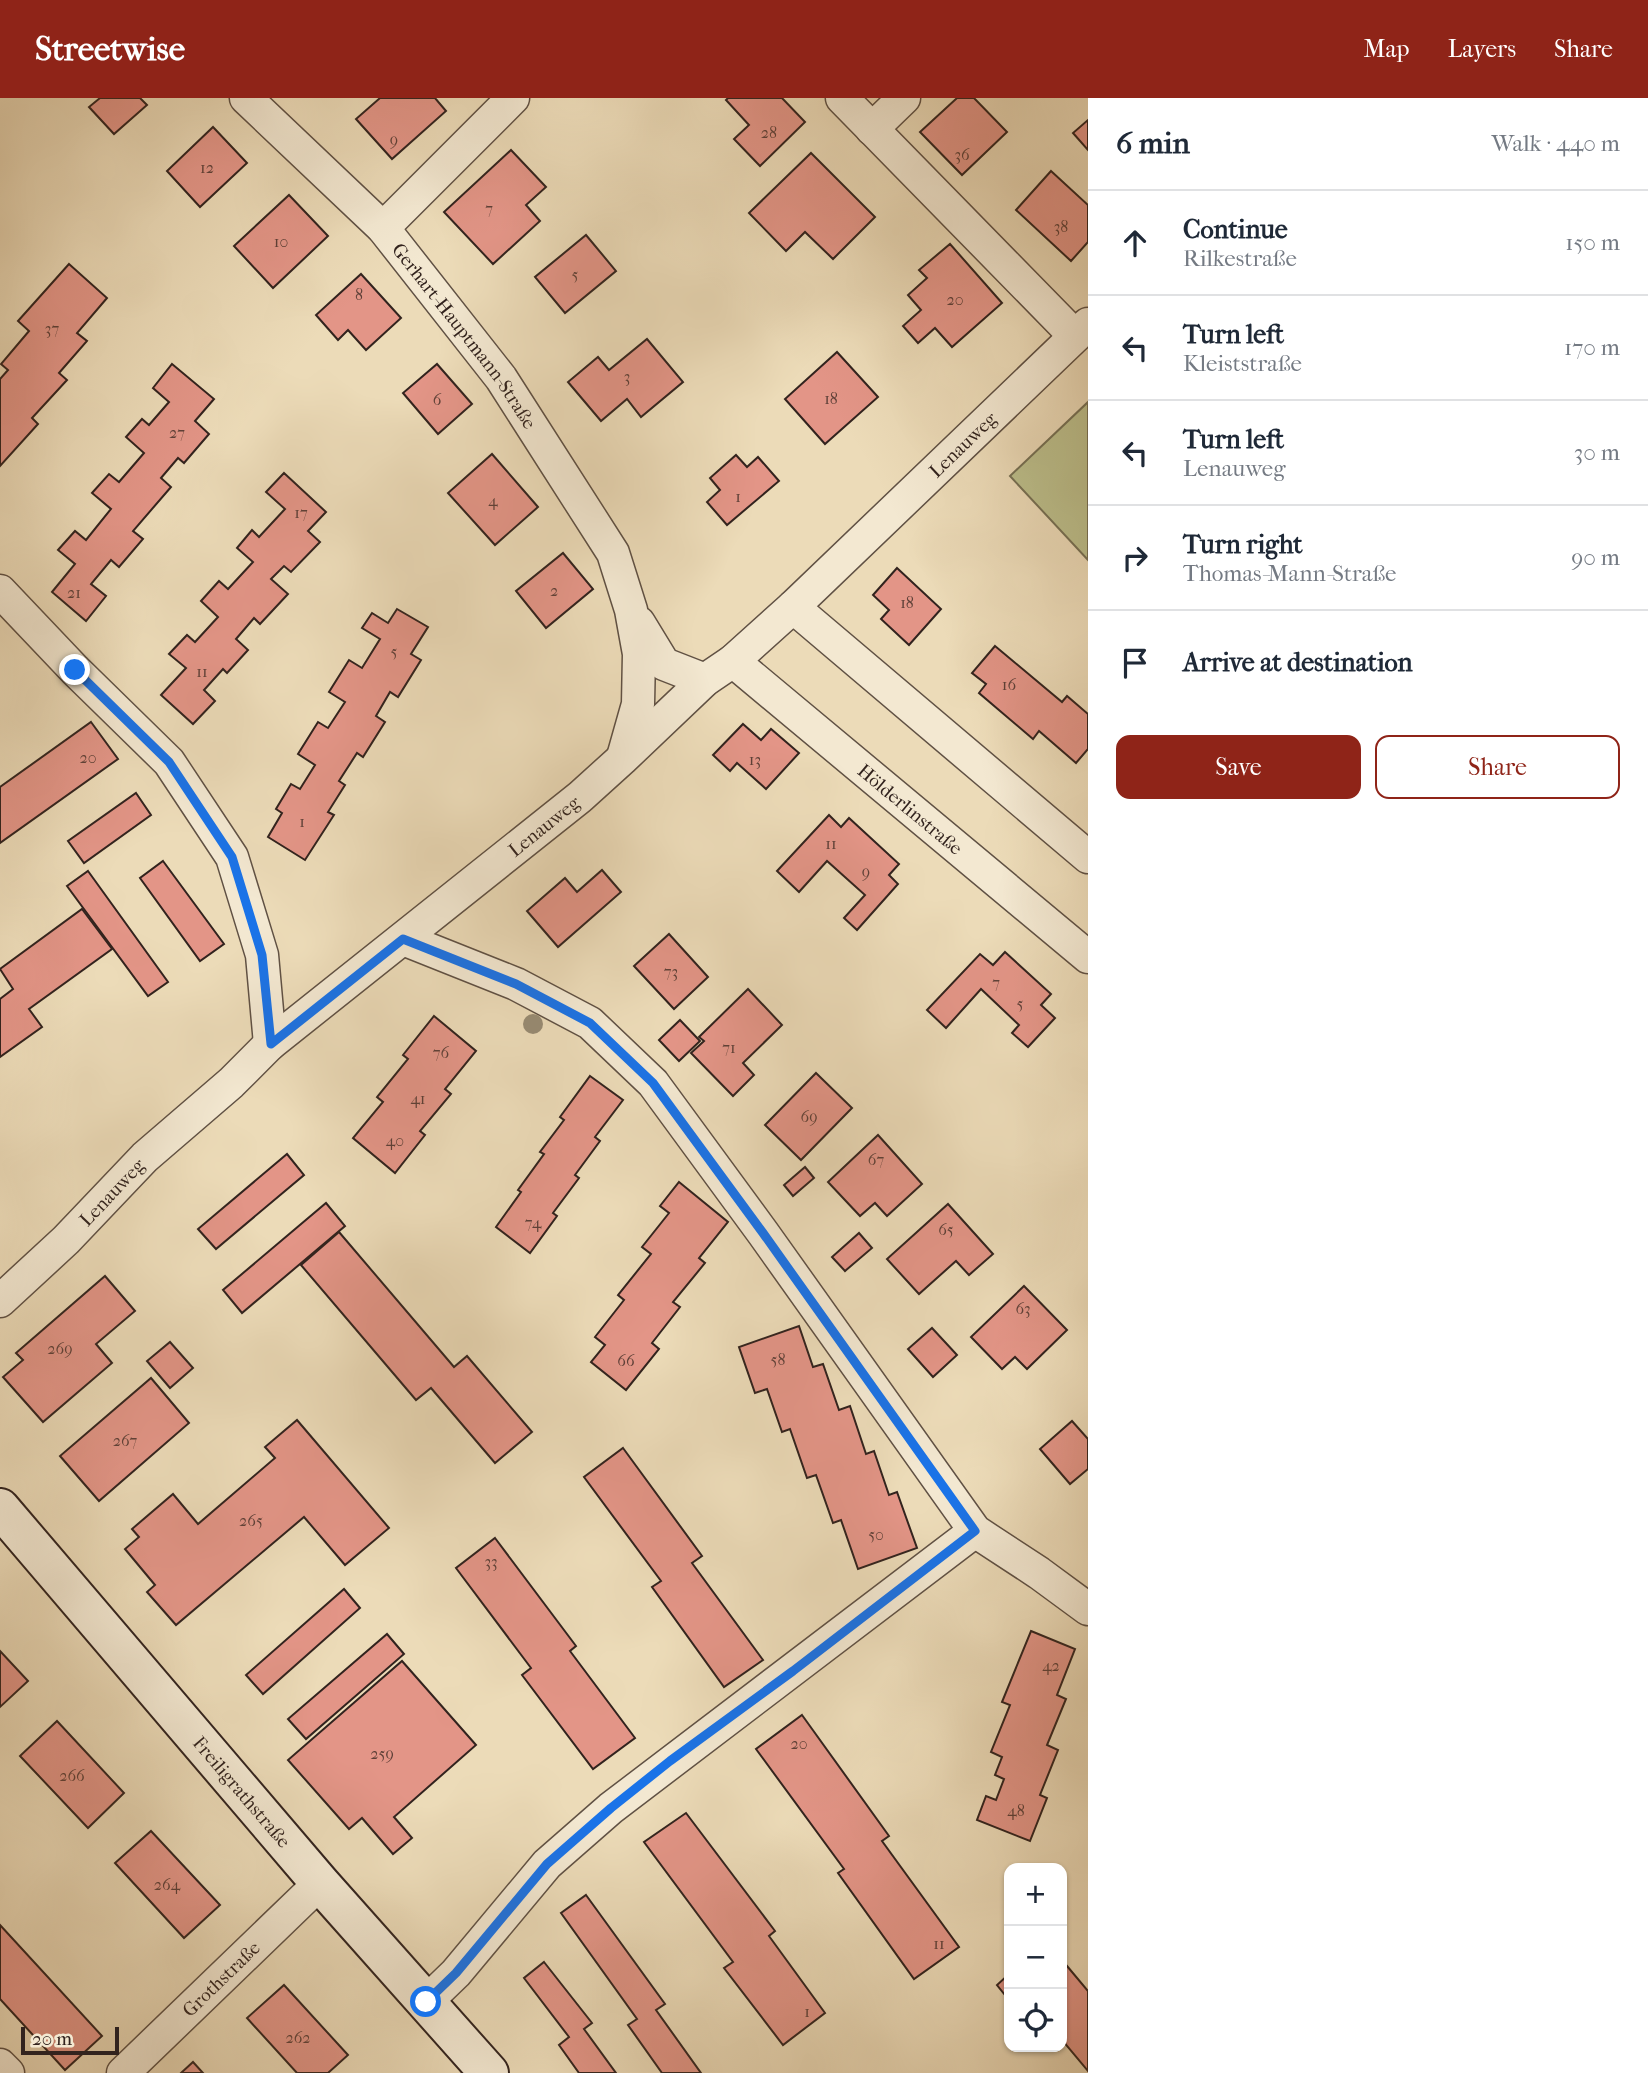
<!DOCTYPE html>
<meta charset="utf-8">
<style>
:root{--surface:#fff;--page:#f6f6f7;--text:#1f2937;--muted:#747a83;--line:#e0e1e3;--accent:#8f2418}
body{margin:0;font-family:"IM FELL French Canon",serif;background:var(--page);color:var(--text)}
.controls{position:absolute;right:21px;bottom:21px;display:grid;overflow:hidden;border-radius:14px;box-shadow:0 2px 5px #0004}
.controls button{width:63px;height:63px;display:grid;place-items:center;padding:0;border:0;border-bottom:2px solid var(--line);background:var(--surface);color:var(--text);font:35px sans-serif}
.scale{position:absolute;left:21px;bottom:18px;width:98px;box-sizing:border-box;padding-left:7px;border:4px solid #32231e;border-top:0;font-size:19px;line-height:24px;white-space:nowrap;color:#32231e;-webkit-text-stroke:5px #f3e8d1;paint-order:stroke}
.stop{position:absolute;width:21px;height:21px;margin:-16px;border:5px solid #1a73e8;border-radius:50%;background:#fff}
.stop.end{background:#1a73e8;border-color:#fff;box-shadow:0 2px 7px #0008}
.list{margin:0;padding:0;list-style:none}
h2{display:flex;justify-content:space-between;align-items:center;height:91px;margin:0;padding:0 28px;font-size:30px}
h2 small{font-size:23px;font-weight:400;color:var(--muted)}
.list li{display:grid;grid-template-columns:46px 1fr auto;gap:21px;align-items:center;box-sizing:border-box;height:105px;padding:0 28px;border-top:2px solid var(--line)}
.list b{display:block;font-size:26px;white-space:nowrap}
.list p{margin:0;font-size:23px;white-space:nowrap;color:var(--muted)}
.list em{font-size:23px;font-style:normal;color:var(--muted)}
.actions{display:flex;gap:14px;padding:21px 28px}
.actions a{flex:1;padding:16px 0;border:2px solid var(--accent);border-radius:14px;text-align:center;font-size:24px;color:var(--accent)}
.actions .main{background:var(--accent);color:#fff}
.icon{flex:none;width:38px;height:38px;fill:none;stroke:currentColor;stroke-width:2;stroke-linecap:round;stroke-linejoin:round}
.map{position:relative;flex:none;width:1088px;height:1975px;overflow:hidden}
header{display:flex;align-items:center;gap:42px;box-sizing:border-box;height:98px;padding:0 35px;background:var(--accent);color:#fff}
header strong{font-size:33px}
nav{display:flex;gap:38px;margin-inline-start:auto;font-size:24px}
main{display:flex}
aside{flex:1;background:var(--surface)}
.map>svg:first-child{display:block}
</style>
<header>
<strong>Streetwise</strong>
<nav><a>Map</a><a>Layers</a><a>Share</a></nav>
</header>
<main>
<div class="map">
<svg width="1088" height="1975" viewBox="0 0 1088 1975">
<rect width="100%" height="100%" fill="#ecdbb8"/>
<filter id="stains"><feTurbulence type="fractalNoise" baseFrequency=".00286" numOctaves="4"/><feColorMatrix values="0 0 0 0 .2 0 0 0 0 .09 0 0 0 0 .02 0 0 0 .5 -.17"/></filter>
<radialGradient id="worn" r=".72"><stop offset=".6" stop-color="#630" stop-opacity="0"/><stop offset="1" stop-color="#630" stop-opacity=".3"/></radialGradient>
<!-- green -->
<polygon fill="#bcbf8c" stroke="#777155" stroke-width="2" points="1088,304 1088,462 1010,378"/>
<!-- building -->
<g fill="#e39587" stroke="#32231e" stroke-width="2">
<polygon points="100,0 140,0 147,7 114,36 89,9"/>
<polygon points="380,0 435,0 446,13 392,61 356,21"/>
<polygon points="728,0 782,0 805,24 760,68 734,41 749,27 726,2"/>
<polygon points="957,0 974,0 1007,34 962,77 920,34"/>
<polygon points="1088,22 1088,52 1073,35"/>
<polygon points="213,29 247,65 200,109 167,73"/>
<polygon points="511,52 546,89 526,107 540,123 493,166 444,114"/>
<polygon points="811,55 875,119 833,161 805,134 786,153 749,115"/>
<polygon points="1051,73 1088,107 1088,144 1071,163 1016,112"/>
<polygon points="289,97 328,138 273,190 234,148"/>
<polygon points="586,137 616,173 565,215 535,179"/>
<polygon points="950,146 1002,205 952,249 935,230 918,245 903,228 921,212 908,197 927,180 919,172"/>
<polygon points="69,166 107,200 77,235 87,243 59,275 67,282 32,320 38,326 0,368 0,281 8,272 1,266 29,233 18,223"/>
<polygon points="361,176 401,220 366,252 348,232 338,242 316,217"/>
<polygon points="647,241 683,284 641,319 627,301 601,323 568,284 598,259 609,272"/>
<polygon points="837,254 878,299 825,346 785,301"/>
<polygon points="172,266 214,301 195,323 209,336 184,365 178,360 161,380 171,389 133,433 143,441 119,469 111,462 91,486 106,498 86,523 52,494 75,466 58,452 75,433 86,442 111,411 92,395 109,376 119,384 144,355 126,339 142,321 149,327 169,304 153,290"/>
<polygon points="437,266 472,306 438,336 403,295"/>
<polygon points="492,356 538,409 495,447 448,395"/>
<polygon points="736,357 747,369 758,359 779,383 727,427 707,404 720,392 710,380"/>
<polygon points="284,375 326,414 308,433 320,444 291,474 284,468 271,481 288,496 260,526 254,520 236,541 248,552 227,575 223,571 204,592 215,603 193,626 161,597 186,570 169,556 187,537 195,544 218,519 201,503 219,483 228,491 253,464 237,450 252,432 259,439 285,411 266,394"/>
<polygon points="563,455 593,491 546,530 516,493"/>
<polygon points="897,470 941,511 909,547 881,521 889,512 873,497"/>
<polygon points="397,511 428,529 411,556 421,562 398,599 390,594 376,618 385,624 363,659 357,655 339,683 345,687 328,714 334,717 305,762 268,739 282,715 276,711 291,686 300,691 315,667 298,656 318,624 328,630 345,604 329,594 349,562 362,570 380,541 362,530 372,515 388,525"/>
<polygon points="995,548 1062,604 1067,598 1088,616 1088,651 1076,665 1039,633 1033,641 979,595 986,586 972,575"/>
<polygon points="91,624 118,661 0,745 0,689"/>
<polygon points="743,626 761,642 771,631 799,655 766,691 737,665 730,673 713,657"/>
<polygon points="136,695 151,717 84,765 68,743"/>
<polygon points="829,717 841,729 849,720 899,766 889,777 898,786 857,832 844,820 865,797 827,763 799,794 777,773"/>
<polygon points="163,763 224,846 200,863 140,780"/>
<polygon points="602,772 621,794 558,849 527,813 565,780 577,794"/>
<polygon points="88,773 168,884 148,898 67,788"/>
<polygon points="82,811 112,851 29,911 42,929 0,959 0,901 13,891 0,871"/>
<polygon points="669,836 708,879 674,911 634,868"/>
<polygon points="1005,854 1051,896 1041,907 1055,920 1028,949 1012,935 1019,927 981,891 946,930 927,912 980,856 993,867"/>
<polygon points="748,891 782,927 743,965 754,977 733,998 691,955 704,943 699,939"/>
<polygon points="434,918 476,953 445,991 451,996 420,1033 425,1037 395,1075 353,1040 383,1004 377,999 408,961 403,957"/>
<polygon points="680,922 700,943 679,963 659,942"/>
<polygon points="816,975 852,1010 801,1062 765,1027"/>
<polygon points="590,978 623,1002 595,1039 600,1043 575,1077 579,1080 553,1115 557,1118 530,1155 496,1129 521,1094 518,1092 544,1056 540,1054 564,1022 560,1019"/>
<polygon points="878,1037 922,1086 887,1118 875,1105 860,1118 828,1084"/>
<polygon points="287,1056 304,1077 216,1151 198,1131"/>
<polygon points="805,1069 814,1080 793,1098 784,1087"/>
<polygon points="679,1084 728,1124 699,1160 705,1165 673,1204 680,1209 652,1245 659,1251 626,1292 591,1264 605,1247 595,1239 624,1202 618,1197 651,1156 642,1149 669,1115 660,1108"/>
<polygon points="326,1105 345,1128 242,1215 223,1192"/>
<polygon points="948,1106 993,1156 969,1177 956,1163 919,1196 887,1161"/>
<polygon points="339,1134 454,1269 467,1258 532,1334 495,1365 431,1290 416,1302 301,1167"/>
<polygon points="859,1135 872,1150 845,1173 832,1159"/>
<polygon points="105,1178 135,1213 96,1246 112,1265 43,1324 3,1279 23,1262 16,1255"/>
<polygon points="1024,1188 1067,1232 1027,1271 1015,1259 1002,1271 971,1239"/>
<polygon points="799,1228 813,1269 823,1266 839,1312 850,1308 866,1356 874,1353 889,1397 897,1394 917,1450 858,1471 841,1422 833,1425 816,1377 807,1380 790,1331 782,1334 767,1291 755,1295 739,1249"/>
<polygon points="932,1230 957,1257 933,1279 908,1251"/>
<polygon points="170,1244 193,1270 170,1290 147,1263"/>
<polygon points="151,1280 189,1325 99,1403 60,1358"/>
<polygon points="297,1322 389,1430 345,1467 304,1419 176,1527 147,1494 155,1487 125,1451 139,1439 132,1431 173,1396 198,1426 275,1360 265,1349"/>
<polygon points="1072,1323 1088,1341 1088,1371 1070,1386 1040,1351"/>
<polygon points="623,1350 702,1458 692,1465 763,1562 724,1589 652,1489 661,1483 584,1379"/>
<polygon points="495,1440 576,1548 570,1553 635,1640 593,1671 522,1577 531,1570 456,1470"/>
<polygon points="344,1491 360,1510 263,1596 246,1577"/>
<polygon points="1031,1533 1075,1551 1057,1597 1066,1601 1047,1647 1058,1652 1040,1697 1047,1700 1030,1743 977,1722 986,1698 996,1702 1004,1681 995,1677 1002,1659 991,1654 1010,1607 1002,1604"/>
<polygon points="387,1536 404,1556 306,1641 288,1621"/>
<polygon points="0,1553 28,1583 0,1609"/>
<polygon points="402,1563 476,1647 394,1719 412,1740 393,1756 362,1720 349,1731 288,1662"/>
<polygon points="802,1617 889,1738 882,1743 959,1849 914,1881 838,1775 844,1771 756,1651"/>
<polygon points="57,1623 124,1695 88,1730 20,1658"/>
<polygon points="686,1715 775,1833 769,1838 825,1915 783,1947 724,1870 733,1864 644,1744"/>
<polygon points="151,1733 220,1807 184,1840 115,1765"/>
<polygon points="586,1797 665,1906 656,1912 701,1975 662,1975 628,1927 637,1921 561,1815"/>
<polygon points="0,1827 102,1938 65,1972 0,1901"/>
<polygon points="1062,1862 1088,1893 1088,1973 1062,1942"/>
<polygon points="544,1864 592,1925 584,1931 616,1975 579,1975 559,1947 569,1939 524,1880"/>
<polygon points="1009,1876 1009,1902 997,1887"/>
<polygon points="284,1887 348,1957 328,1975 297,1975 247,1920"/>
<polygon points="193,1964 203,1975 181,1975"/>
</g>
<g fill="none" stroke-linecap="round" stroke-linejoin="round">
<!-- minor casing -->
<g stroke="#605144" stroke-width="35">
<g id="minor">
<path id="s1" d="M 246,0 L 383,130 L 501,280 L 613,455 L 631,512 L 639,556 L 638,606 L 623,659"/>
<polyline points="842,0 1075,238"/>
<polyline points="872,31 904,0"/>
<polyline points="383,130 513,0"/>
<polyline points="0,493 75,572 169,664 232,759 262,857 270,946"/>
<polyline points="793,509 1088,759"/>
<polyline points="639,525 664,566 705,582"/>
<path id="s2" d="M 733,563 L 1088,859"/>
<polyline points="403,841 516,886 590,925 653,985 763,1135 975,1433 1039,1475 1088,1511"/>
<path id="s3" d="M 0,1203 L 66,1142 L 145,1059 L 231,985 L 270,946 L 580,699 L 622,661 L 705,582 L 733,563 L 793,509 L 1088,226"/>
<polyline points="426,1904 456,1875 547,1766 611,1710 975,1433"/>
<polyline points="0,1967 8,1975"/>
<path id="s4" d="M 123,1975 L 320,1785"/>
</g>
</g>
<!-- secondary casing -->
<g stroke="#32231e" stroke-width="42">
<g id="secondary">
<path id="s5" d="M 0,1410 L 320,1785 L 489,1975"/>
</g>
</g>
<!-- minor -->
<use href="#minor" stroke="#f3e8d1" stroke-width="32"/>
<!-- secondary -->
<use href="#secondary" stroke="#f3e8d1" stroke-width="38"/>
</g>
<!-- trees -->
<circle fill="#988b73" cx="533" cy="926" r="10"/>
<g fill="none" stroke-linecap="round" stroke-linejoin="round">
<!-- route -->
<polyline stroke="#1a73e8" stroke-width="9" points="75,572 169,664 232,759 262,857 271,946 403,841 516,886 590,925 653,985 763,1135 975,1433 793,1573 670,1663 611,1710 547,1766 456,1875 426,1904"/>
</g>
<g text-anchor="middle" stroke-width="6" stroke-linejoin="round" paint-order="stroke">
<!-- number labels -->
<g font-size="16" fill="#5e4038">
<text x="769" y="40">28</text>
<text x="394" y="47">9</text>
<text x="962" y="62">36</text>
<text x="207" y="75">12</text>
<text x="489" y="116">7</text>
<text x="1061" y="134">38</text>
<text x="281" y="149">10</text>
<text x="575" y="182">5</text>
<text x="359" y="202">8</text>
<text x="955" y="207">20</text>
<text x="52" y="236">37</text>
<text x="627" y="284">3</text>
<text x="831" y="306">18</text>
<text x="437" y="307">6</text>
<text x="177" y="340">27</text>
<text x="738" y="404">1</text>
<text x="493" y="408">4</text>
<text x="301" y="420">17</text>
<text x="554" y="498">2</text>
<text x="74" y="500">21</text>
<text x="907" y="510">18</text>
<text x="394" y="559">5</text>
<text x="202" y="579">11</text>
<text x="1009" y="592">16</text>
<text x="88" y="665">20</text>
<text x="755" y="667">13</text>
<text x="302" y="729">1</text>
<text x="831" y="751">11</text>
<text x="866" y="779">9</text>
<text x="671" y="879">73</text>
<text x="996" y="890">7</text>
<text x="1020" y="911">5</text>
<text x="729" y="955">71</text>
<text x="441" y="960">76</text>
<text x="418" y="1006">41</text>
<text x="809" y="1024">69</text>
<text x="395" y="1048">40</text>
<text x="876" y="1067">67</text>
<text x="533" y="1130">74</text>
<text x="946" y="1137">65</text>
<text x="1023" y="1216">63</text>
<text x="60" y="1256">269</text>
<text x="778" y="1267">58</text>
<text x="626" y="1268">66</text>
<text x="125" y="1348">267</text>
<text x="251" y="1428">265</text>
<text x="876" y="1442">50</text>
<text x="491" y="1469">33</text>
<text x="1051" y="1573">42</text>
<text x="799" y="1651">20</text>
<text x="382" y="1661">259</text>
<text x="72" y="1683">266</text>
<text x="1016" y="1718">48</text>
<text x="167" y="1792">264</text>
<text x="939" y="1851">11</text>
<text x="807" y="1919">1</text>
<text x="298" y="1945">262</text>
</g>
<!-- street labels -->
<g font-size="19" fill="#32231e" stroke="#f3e8d1">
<text dy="7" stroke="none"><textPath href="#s1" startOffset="324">Gerhart-Hauptmann-Straße</textPath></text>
<text dy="7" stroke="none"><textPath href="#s3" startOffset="1290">Lenauweg</textPath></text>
<text dy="7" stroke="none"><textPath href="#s2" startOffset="231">Hölderlinstraße</textPath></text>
<text dy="7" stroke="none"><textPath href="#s3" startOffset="723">Lenauweg</textPath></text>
<text dy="7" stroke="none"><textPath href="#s3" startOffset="156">Lenauweg</textPath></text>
<text dy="7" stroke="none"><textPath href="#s5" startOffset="373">Freiligrathstraße</textPath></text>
<text dy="7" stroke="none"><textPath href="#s4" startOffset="136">Grothstraße</textPath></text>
</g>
</g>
<rect width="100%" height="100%" filter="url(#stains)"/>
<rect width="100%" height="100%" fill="url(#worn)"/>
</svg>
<div class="controls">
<button>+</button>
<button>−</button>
<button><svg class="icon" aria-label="locate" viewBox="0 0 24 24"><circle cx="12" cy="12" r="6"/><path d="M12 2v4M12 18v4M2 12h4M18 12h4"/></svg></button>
</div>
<div class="scale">20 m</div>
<div class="stop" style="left:426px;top:1904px"></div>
<div class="stop end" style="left:75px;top:572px"></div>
</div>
<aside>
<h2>6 min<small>Walk · 440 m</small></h2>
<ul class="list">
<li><svg class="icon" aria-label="ahead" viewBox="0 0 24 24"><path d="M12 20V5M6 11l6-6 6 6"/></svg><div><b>Continue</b><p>Rilkestraße</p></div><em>150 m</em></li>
<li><svg class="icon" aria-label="left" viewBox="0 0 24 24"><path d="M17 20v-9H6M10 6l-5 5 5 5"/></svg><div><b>Turn left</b><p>Kleiststraße</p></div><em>170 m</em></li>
<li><svg class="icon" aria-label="left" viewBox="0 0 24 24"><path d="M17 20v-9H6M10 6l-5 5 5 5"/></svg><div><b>Turn left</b><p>Lenauweg</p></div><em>30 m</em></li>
<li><svg class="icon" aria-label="right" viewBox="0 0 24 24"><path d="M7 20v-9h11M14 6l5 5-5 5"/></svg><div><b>Turn right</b><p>Thomas-Mann-Straße</p></div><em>90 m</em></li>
<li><svg class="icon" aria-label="arrive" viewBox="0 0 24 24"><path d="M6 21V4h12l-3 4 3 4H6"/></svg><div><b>Arrive at destination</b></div></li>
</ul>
<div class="actions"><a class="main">Save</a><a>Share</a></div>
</aside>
</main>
